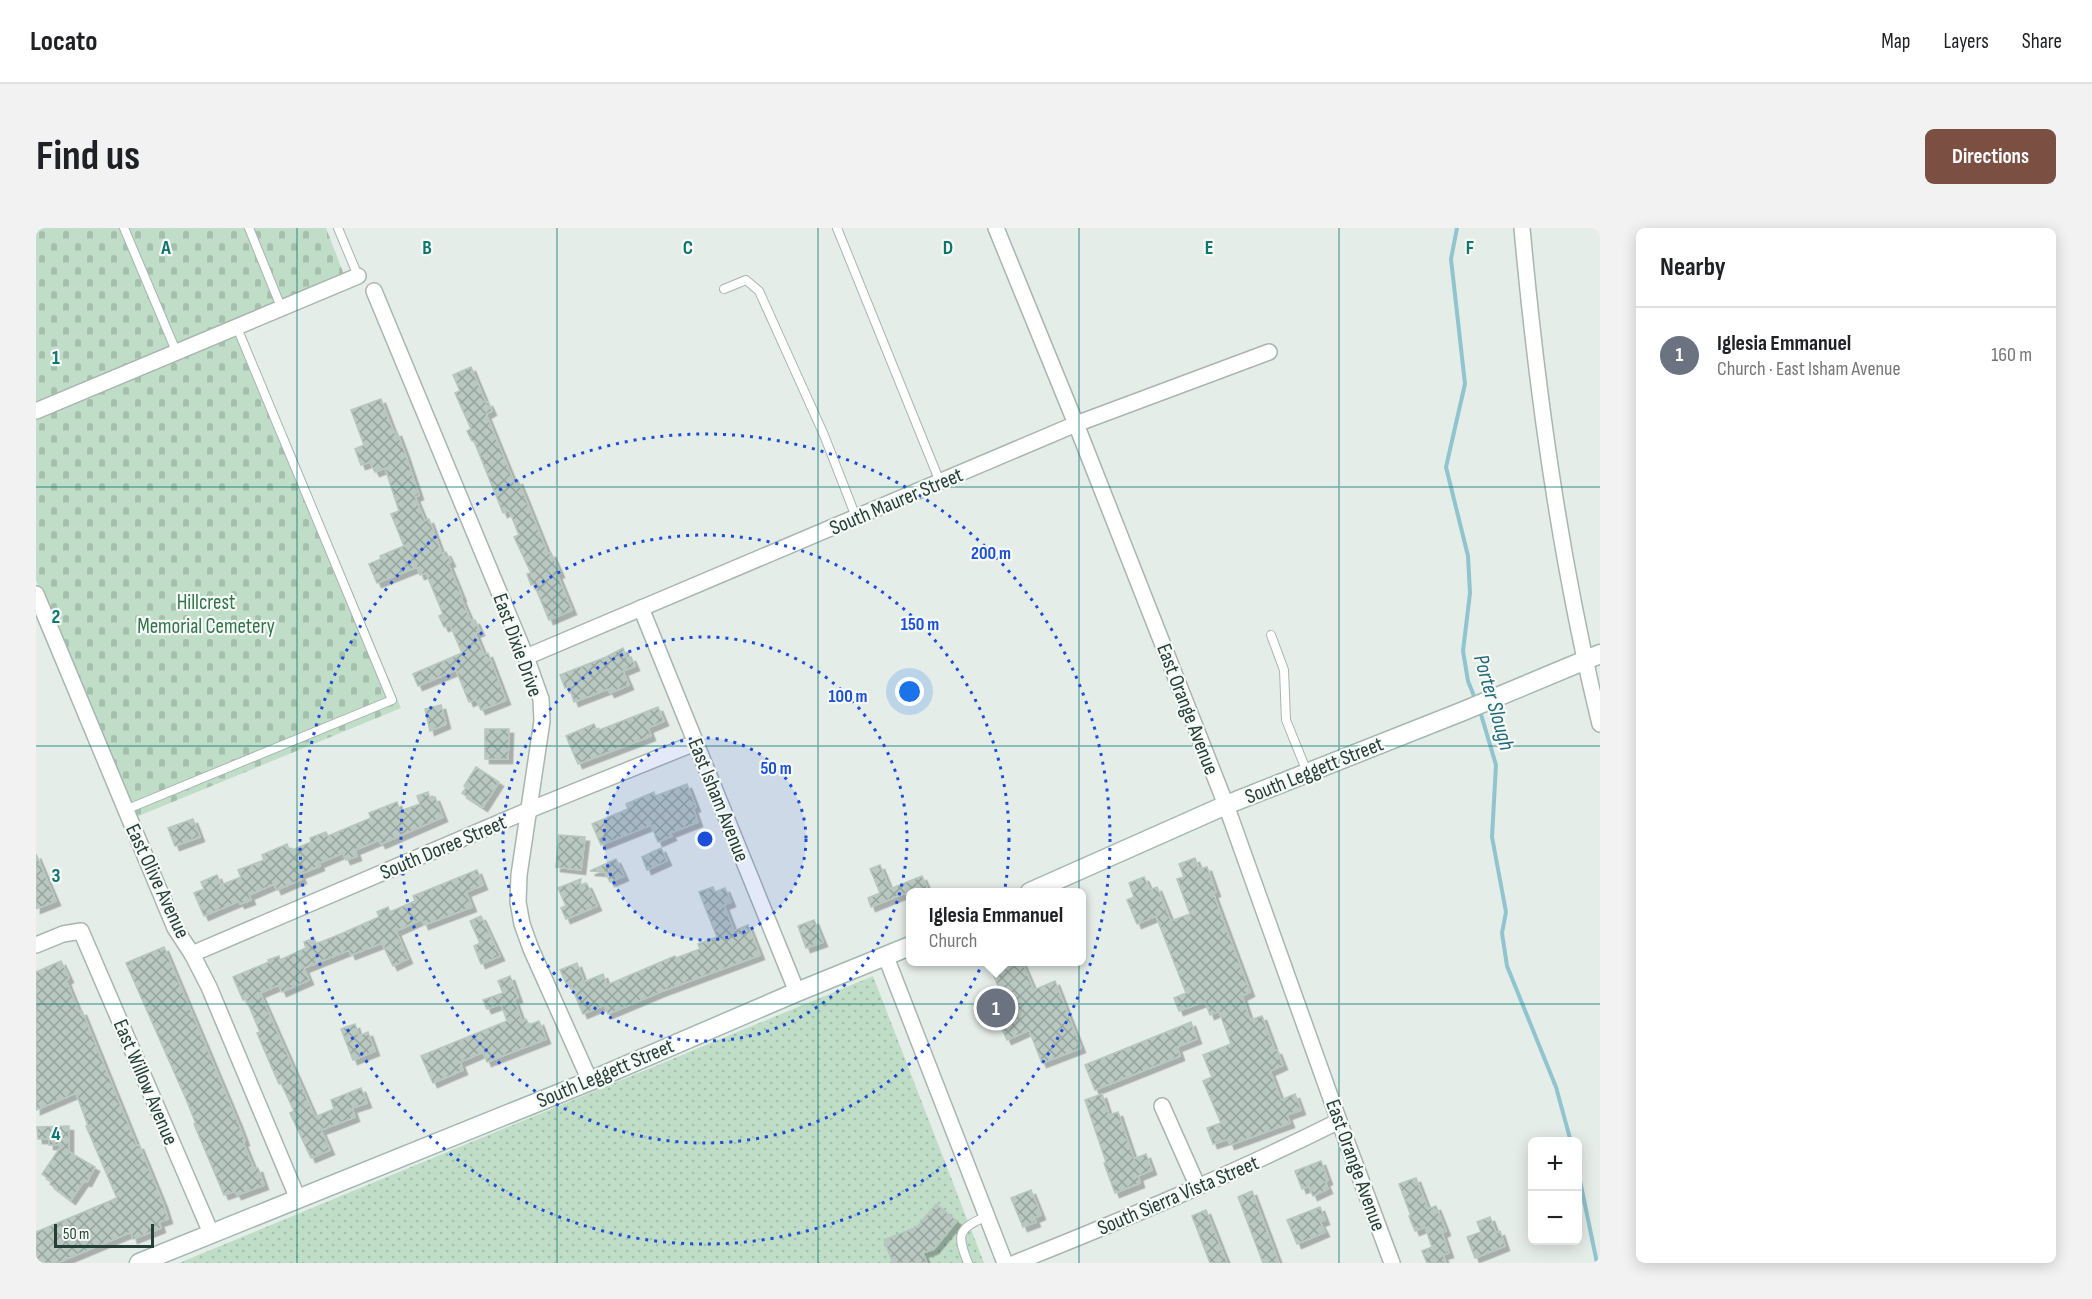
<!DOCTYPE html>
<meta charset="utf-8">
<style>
:root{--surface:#fff;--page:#f2f2f2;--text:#202124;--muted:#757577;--line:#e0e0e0;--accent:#7b4f41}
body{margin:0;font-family:"Sofia Sans Condensed",sans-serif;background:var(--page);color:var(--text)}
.controls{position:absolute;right:18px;bottom:18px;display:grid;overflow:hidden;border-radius:9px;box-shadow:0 3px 15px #0003}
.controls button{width:54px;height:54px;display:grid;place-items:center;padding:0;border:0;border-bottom:2px solid var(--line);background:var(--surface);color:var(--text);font:30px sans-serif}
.scale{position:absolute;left:18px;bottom:15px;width:100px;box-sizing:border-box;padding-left:6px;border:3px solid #253e37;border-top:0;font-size:16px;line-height:21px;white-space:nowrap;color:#253e37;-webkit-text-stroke:4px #f5faf7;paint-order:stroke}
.you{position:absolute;left:874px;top:464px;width:21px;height:21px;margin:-15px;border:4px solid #fff;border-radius:50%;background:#1a73e8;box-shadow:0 0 0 9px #1a73e833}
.badge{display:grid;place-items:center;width:39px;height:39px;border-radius:50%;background:var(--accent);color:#fff;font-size:20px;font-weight:700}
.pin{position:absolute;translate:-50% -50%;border:3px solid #fff;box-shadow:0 2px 6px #0006}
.popup{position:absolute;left:870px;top:660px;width:180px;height:78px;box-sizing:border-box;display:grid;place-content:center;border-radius:9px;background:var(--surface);filter:drop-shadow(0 2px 4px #0005);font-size:20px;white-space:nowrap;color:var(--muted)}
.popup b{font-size:22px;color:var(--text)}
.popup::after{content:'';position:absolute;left:50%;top:100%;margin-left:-12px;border:12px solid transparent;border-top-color:var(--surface)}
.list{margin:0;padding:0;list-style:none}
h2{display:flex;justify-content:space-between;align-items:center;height:78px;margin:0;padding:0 24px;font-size:26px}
h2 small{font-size:20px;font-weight:400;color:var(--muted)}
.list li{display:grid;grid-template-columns:39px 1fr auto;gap:18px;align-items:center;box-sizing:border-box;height:96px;padding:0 24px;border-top:2px solid var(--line)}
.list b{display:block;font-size:22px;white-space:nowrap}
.list p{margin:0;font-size:20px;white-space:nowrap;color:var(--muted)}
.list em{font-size:20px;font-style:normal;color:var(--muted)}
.map{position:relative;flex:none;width:1564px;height:1035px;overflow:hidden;border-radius:9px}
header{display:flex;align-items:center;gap:36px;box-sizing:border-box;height:84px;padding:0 30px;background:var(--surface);border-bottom:2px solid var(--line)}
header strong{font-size:28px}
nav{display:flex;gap:33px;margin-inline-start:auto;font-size:21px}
.intro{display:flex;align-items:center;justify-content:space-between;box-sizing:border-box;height:144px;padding:0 36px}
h1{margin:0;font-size:42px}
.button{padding:15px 27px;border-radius:9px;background:var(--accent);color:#fff;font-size:21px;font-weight:700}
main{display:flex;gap:36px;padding:0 36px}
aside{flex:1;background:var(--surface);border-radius:9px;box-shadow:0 3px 15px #0003}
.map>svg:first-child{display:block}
</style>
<header>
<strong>Locato</strong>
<nav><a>Map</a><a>Layers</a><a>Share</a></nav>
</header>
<div class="intro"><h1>Find us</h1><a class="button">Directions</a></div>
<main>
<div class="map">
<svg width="1564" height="1035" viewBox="0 0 1564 1035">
<defs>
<pattern id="green-dots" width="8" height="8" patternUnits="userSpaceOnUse" patternTransform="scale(1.5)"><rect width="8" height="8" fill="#bfddc7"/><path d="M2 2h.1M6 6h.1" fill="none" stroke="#a4bfac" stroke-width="1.8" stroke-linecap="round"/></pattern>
<pattern id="cemetery-stones" width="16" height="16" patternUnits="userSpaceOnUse" patternTransform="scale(1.5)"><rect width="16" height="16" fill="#bfddc7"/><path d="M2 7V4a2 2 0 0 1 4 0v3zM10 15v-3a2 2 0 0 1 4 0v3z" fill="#a4bfac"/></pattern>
<pattern id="building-cross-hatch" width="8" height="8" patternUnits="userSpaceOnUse" patternTransform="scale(1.5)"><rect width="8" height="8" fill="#bac8c2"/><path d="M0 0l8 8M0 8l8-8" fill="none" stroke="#97a49e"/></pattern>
<filter id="shadow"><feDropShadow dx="4.5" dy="4.5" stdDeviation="0" flood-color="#0004"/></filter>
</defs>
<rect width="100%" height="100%" fill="#e5ede9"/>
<!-- green -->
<polygon fill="url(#green-dots)" points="837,748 948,1035 143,1035"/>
<!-- cemetery -->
<polygon fill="url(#cemetery-stones)" points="0,0 290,0 309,49 208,105 365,480 100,589 0,352"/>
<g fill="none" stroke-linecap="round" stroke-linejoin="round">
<!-- stream -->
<g stroke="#90c4cf" stroke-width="4">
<polyline points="1421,0 1415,31 1429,156 1410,239 1432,328 1434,365 1427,423 1432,453 1440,473"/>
<polyline points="1444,483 1460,537 1456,609 1470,684 1466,705 1471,738 1520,859 1535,914"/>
<polyline points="1542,943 1561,1035"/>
</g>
</g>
<!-- building -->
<g fill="url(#building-cross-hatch)" stroke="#b7c6c0" stroke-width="1.5" filter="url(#shadow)">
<polygon points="435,139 450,175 452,174 456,183 450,186 478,254 482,252 512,326 515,325 524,345 521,346 536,382 513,392 498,356 495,357 491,346 495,345 478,309 483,307 473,282 467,285 438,213 436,213 431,203 435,201 419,165 424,163 417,147"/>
<polygon points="345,171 358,205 361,204 369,225 383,267 379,269 389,293 393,291 406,326 410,324 415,334 412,335 426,369 425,370 435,393 439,392 444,403 439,405 448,427 452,425 470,472 445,482 440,471 433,474 420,442 382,458 377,446 426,425 414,397 408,399 403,388 407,386 390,345 384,347 381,339 341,355 333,336 345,331 344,328 368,318 355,286 363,283 349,240 339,244 334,234 325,237 319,221 328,217 315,182"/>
<polygon points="587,420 591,431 595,429 599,438 587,443 593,457 574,465 572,461 538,474 533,458 529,460 524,447 570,429"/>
<polygon points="405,477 410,496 394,503 389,481"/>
<polygon points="622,479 628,493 612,500 615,508 542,536 530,508 558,496 561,503"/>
<polygon points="449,501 473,501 472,531 449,531"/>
<polygon points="440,539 463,554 447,579 426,565 430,560 428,558"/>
<polygon points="651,556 660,579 657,580 662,594 634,605 636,608 622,614 615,597 565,617 556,596 592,581 590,576 618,564 619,568"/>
<polygon points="392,564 394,571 399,569 407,589 345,616 343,612 319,622 321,628 310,632 307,625 283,635 284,638 264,646 266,651 241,662 238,656 213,667 215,672 204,676 203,673 168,688 158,665 168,661 165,654 181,647 185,657 205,649 202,642 228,632 226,627 251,616 254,623 275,614 274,610 290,604 292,608 335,590 333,585 361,574 364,583 384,576 381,568"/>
<polygon points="157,591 164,609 139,618 132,600"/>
<polygon points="523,607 549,609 545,642 520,639"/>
<polygon points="625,620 631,633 611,642 606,629"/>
<polygon points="0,626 20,673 0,681"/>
<polygon points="1159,630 1163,641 1171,639 1180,664 1177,665 1214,764 1206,768 1214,792 1226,788 1239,823 1241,822 1247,837 1234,843 1245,872 1259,866 1265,882 1251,887 1254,895 1194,917 1192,911 1177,916 1171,900 1185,895 1167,853 1176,849 1167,827 1195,816 1183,783 1174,787 1169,773 1143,783 1138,770 1150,765 1120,688 1101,696 1091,672 1098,669 1093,655 1108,649 1114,662 1121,659 1135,693 1154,686 1141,651 1148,649 1143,636"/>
<polygon points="580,631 588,648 574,654 569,644 554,643"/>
<polygon points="844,637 854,661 886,648 893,664 872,664 835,679 832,670 844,665 834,641"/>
<polygon points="441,642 447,657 430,664 436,679 388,697 386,691 360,703 372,731 357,738 346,715 315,727 313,722 268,740 273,752 246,764 243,757 224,765 279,889 298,881 295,872 325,860 331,875 316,880 319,889 285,902 294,922 275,930 254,885 258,883 245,855 243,856 233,833 221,805 224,804 210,771 207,772 197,749 233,734 232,732 243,728 244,732 270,720 268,714 278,710 280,716 307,705 343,689 341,684 352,679 354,684 379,673 377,668"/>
<polygon points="545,651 544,659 551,656 561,678 530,691 525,680 530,678 522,660"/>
<polygon points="677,659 679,664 689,660 695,674 688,677 698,703 712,697 724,727 624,764 572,786 568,777 547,786 534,755 531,757 524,742 541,735 548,754 567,746 571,757 639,728 640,730 664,721 662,716 681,709 663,664"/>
<polygon points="445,688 464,728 445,736 438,718 444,715 434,693"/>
<polygon points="778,692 787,714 770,720 762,698"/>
<polygon points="128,719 201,892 209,913 207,914 218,941 222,940 228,957 201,967 199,963 188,967 158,896 160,896 150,871 90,735"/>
<polygon points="25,733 33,750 30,752 43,784 46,783 101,918 103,917 127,975 132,991 123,994 125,1000 97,1011 95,1004 21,1035 0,1035 0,1004 81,970 50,898 52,898 40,865 0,882 0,744"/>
<polygon points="952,734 986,734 998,762 1019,753 1045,820 1006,835 993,802 971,812 961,790 973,785"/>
<polygon points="474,748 482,770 478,771 486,793 490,791 493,797 503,793 510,811 451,834 447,824 424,834 427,842 397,855 385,828 471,793 465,776 451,781 447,772 467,765 462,753"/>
<polygon points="1155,794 1161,811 1141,819 1144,828 1059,862 1049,837"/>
<polygon points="319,796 323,808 332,804 339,823 317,832 305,801"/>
<polygon points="1066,866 1073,887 1082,884 1098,931 1110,926 1116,942 1102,948 1104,955 1079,965 1068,935 1070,934 1049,872"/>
<polygon points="33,898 33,924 59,939 51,954 48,953 35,972 14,956 16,953 6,946 26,917 13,917 13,911 2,911 1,899"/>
<polygon points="1285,933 1292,952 1289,954 1292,961 1277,968 1273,958 1266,961 1259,943"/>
<polygon points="1380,950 1392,981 1400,978 1410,1003 1406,1005 1413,1025 1407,1027 1410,1035 1391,1035 1386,1023 1396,1019 1389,999 1379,1003 1373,988 1375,988 1363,956"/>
<polygon points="995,962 1005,987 998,990 1000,994 987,999 975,970"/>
<polygon points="1216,963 1243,1035 1227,1035 1202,969"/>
<polygon points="900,976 921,993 898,1021 887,1025 891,1035 857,1035 848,1012 881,999"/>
<polygon points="1284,979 1289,992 1284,994 1289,1004 1261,1016 1251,992"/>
<polygon points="1170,982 1191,1035 1174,1035 1156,988"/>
<polygon points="1454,989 1460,1005 1464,1003 1469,1018 1439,1030 1431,1009 1445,1004 1441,994"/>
</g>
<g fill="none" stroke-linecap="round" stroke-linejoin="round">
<!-- lane casing -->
<g stroke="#a8b5b0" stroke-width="10">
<g id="lane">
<polyline points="88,0 140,123"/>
<polyline points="213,0 245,79"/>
<polyline points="302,0 322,48"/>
<polyline points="801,0 904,254"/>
<polyline points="688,61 710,52 723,63 788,207 820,289"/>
<polyline points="1235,407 1248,442 1250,492 1271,544"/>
<polyline points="89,582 356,472 200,97"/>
<path d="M 932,1035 C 920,1005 922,1001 951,988"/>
</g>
</g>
<!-- street casing -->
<g stroke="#a8b5b0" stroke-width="18">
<g id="street">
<polyline points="960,0 1040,196 1190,577 1303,893 1356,1035"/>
<path d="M 1486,0 C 1501,167 1524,333 1564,496"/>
<polyline points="338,63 490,429 505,471 506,493 483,647 482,674 486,696 495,721 554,853"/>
<polyline points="0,183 322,48"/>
<polyline points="0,366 139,700 156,726 173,759 262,971"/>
<polyline points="605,380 761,764"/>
<polyline points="490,429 1040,196 1233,124"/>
<polyline points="0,717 27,706 45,703 175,1005"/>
<polyline points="156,726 493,582 659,515"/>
<polyline points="850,729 969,1035"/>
<polyline points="1126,878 1162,959"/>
<path d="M 979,1035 C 1089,991 1197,946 1303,893"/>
</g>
</g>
<!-- secondary casing -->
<g stroke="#a3b8b1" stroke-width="21">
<g id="secondary">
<polyline points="994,664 1190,577 1425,484 1564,426"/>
<polyline points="103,1035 554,853 761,764 874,718"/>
</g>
</g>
<!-- lane -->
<use href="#lane" stroke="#fff" stroke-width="8"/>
<!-- street -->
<use href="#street" stroke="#fff" stroke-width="15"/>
<!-- secondary -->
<use href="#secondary" stroke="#fff" stroke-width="18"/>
</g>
<!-- grid -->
<path fill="none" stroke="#0f766e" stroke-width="1.5" stroke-opacity="0.55" d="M 261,0 L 261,1035M 521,0 L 521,1035M 782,0 L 782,1035M 1043,0 L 1043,1035M 1303,0 L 1303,1035M 0,259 L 1564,259M 0,518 L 1564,518M 0,776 L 1564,776"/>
<!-- distance rings -->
<circle cx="669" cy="611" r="101" fill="#1d4ed8" fill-opacity=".12"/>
<g fill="none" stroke="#1d4ed8" stroke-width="3" stroke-dasharray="3 6">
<circle cx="669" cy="611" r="101"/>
<circle cx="669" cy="611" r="202"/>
<circle cx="669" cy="611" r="304"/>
<circle cx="669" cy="611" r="405"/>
</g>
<g text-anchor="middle" stroke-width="4.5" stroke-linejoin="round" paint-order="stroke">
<!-- street labels -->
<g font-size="21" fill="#253e37" stroke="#f5faf7">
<text transform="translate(860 273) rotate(-23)" y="7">South Maurer Street</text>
<text transform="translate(482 417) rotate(70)" y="7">East Dixie Drive</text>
<text transform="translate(1152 481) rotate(69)" y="7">East Orange Avenue</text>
<text transform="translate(1278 542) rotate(-22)" y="7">South Leggett Street</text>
<text transform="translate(683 572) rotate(68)" y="7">East Isham Avenue</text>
<text transform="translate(407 619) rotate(-23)" y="7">South Doree Street</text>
<text transform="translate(122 653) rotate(65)" y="7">East Olive Avenue</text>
<text transform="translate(569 845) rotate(-23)" y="7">South Leggett Street</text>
<text transform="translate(110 854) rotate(67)" y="7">East Willow Avenue</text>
<text transform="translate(1320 937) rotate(70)" y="7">East Orange Avenue</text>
<text transform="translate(1142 967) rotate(-23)" y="7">South Sierra Vista Street</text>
</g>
<!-- park labels -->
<g font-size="21" fill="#31734b" stroke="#f5faf7">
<text x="170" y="381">Hillcrest<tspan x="170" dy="24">Memorial Cemetery</tspan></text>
</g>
<!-- water labels -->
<g font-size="22" font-style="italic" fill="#226877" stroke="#f5faf7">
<text transform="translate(1459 474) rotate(74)" y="8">Porter Slough</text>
</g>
</g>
<g font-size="20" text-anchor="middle" font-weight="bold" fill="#0f766e" stroke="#f5faf7" stroke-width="4.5" stroke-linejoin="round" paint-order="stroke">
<text x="130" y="26">A</text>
<text x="391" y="26">B</text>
<text x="652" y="26">C</text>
<text x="912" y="26">D</text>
<text x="1173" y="26">E</text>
<text x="1434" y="26">F</text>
<text x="20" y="136">1</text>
<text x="20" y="395">2</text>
<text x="20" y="654">3</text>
<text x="20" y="912">4</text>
</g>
<circle cx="669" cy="611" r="9" fill="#1d4ed8" stroke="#f5faf7" stroke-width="3"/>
<g font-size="18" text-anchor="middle" font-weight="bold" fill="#1d4ed8" stroke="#f5faf7" stroke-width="4.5" stroke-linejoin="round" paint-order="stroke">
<text x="955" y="331">200 m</text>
<text x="884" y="402">150 m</text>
<text x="812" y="474">100 m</text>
<text x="740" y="546">50 m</text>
</g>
</svg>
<div class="controls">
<button>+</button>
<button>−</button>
</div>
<div class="scale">50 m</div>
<div class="you"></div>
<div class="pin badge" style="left:960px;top:780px;background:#6b7280">1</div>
<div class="popup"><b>Iglesia Emmanuel</b>Church</div>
</div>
<aside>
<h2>Nearby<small></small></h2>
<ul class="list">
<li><span class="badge" style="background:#6b7280">1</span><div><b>Iglesia Emmanuel</b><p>Church · East Isham Avenue</p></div><em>160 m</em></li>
</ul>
</aside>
</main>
